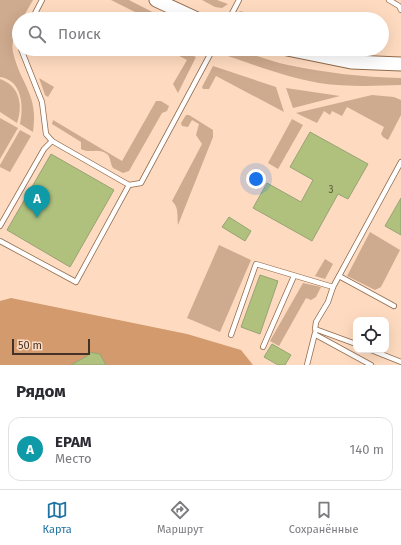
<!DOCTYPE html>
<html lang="ru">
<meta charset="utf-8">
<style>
:root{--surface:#fff;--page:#f7f7f7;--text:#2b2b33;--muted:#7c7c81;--line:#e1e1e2;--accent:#2073a4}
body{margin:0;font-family:"Fira Sans",sans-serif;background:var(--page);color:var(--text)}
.controls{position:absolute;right:12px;bottom:12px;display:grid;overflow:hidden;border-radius:8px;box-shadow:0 4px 16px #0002}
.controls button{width:36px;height:36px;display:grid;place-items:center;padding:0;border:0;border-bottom:1px solid var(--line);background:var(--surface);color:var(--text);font:20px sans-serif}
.scale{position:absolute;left:12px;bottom:10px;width:78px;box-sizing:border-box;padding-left:4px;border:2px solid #433225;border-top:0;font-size:11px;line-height:14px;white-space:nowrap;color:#433225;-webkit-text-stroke:3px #fedbc0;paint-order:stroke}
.you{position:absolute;left:256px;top:179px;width:14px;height:14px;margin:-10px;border:3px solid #fff;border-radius:50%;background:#1a73e8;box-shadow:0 0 0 6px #1a73e833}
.badge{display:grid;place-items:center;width:26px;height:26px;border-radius:50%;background:var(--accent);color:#fff;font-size:13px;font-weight:700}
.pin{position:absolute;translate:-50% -33px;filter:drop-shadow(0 1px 2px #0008)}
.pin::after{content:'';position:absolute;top:21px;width:14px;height:12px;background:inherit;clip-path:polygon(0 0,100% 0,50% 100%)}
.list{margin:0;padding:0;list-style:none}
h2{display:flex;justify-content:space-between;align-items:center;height:52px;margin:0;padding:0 16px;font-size:17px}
h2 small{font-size:13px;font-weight:400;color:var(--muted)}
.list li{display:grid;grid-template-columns:26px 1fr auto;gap:12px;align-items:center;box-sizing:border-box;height:64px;margin:0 8px 8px;padding:0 8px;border:1px solid var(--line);border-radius:12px}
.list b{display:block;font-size:15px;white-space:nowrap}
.list p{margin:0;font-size:13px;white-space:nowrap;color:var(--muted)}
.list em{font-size:13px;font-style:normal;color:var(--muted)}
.icon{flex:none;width:22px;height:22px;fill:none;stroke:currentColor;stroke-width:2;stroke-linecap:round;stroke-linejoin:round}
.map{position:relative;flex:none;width:401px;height:365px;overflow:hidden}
.search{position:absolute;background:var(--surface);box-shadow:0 4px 16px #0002;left:12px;right:12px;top:12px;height:44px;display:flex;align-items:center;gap:10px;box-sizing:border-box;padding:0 14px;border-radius:22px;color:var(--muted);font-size:15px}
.sheet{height:124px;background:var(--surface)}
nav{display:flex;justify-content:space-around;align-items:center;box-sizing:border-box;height:56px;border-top:1px solid var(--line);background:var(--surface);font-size:11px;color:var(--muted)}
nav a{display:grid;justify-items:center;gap:2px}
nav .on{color:var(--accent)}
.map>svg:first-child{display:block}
</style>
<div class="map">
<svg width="401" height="365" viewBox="0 0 401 365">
<rect width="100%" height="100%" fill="#fedbc0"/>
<!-- green -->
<g fill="#ceaa8e">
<path d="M 0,0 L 33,0 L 22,19 L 19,19 C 19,31 10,39 13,52 C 20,84 39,94 33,132 L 20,124 C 24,106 22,80 0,77 Z"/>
<polygon points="111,0 129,0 166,19 149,19"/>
<polygon points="202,0 217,0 228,4 222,8 215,7"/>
<polygon points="240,11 270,19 251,19 237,15"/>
<polygon points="166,49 177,49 196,57 178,93 173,84 187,60"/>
<path d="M 223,49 C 245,49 266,61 288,65 C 326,73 363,77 401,78 L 401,85 C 374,86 346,87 319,83 C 284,77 252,64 219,53 Z"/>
<polygon points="213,66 276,87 284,112 216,76 209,89 203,89 202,87"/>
<polygon points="39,78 54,87 48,97 45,95"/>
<path d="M 0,79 C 20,86 23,105 17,123 L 0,112 Z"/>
<polygon points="286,88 340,96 293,108"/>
<polygon points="372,95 394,97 401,100 401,115 388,140 383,137 381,134 384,127 347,107 342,116 332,111 330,115 324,111 317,123 296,113"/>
<path d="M 156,101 L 161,101 L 169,106 L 167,111 L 162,113 L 129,171 L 123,173 L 113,168 C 110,164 111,157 107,154 C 99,147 89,154 81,149 L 81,142 L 52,124 L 53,120 L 122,161 Z"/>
<path d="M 186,115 L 189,115 L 213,130 L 213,137 L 178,225 C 177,216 179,207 172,201 L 202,144 L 196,135 L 199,124 L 192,120 L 188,127 L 182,126 L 181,123 Z"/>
<polygon points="0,118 18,128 0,159"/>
<polygon points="292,119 303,125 278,169 268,163"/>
<polygon points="20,130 31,136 10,172 0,167 0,165"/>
<polygon points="370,232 400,250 381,287 375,290 347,276"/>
<polygon points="219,245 251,260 220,332 187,318"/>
<polygon points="325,259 333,264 325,279 315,276"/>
<polygon points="303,283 321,287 316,297 311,300 306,298 279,346 270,341"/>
</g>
<!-- forest -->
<polygon fill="#d29a6d" points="11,298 187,334 241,350 253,365 0,365 0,301"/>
<!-- building -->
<g fill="#b0c17e" stroke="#97a374">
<polygon points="310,132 368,164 348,199 338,194 312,241 253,208 267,183 301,202 313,180 290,167"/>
<polygon points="51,154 114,190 70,267 7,230"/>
<polygon points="401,198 401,235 385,226"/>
<polygon points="229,217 251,231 245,241 222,227"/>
<polygon points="260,275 278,281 260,334 241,327"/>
<polygon points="272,344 291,355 285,365 278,365 264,357"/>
<polygon points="88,352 100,354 106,365 71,365 87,356"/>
</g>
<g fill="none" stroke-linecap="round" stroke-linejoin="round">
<!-- lane casing -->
<g stroke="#916b4c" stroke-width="6">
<g id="lane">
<polyline points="389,0 399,6 401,10"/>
<polyline points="32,19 42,0"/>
<polyline points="229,19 239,0"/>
<polyline points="21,49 42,102 46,134 52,141 129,185 141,183 213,49"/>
<polyline points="0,226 44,149 52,141"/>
<polyline points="0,241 76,282 129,185"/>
<polyline points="339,276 394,306"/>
<polyline points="231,335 256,264 333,287"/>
<polyline points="316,335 371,365"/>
<polyline points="356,344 315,329 316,322 328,302 333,287 401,162"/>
<polyline points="263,347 294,276"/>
<polyline points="371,350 401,362"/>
<polyline points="307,365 315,333"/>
</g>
</g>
<!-- secondary casing -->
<g stroke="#916b4c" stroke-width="15">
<g id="secondary">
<polyline points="156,0 197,19"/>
<polyline points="287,49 351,62 401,64"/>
</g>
</g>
<!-- lane -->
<use href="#lane" stroke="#fff" stroke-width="4.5"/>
<!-- secondary -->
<use href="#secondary" stroke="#fff" stroke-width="13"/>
</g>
<g text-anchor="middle" stroke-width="3" stroke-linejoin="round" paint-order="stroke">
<!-- number labels -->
<g font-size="10" fill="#5e563b">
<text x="331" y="193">3</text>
</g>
</g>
</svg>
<div class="controls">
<button><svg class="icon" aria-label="locate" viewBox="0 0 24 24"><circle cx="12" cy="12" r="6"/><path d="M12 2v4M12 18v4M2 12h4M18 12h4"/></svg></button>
</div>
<div class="scale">50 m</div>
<div class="you"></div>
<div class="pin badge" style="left:37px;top:218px;background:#0f9aa8">A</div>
<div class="search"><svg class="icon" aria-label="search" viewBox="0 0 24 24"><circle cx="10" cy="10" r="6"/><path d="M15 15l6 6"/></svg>Поиск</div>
</div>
<section class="sheet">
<h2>Рядом<small></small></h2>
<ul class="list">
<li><span class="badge" style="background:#0f9aa8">A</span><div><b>EPAM</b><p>Место</p></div><em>140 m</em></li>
</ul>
</section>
<nav>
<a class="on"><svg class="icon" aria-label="map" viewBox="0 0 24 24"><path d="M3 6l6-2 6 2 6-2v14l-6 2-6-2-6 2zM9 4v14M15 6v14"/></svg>Карта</a>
<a><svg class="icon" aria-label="directions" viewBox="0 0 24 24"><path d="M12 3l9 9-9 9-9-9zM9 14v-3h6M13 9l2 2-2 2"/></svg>Маршрут</a>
<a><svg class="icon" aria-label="saved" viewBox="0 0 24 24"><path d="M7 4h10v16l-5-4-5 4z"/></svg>Сохранённые</a>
</nav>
